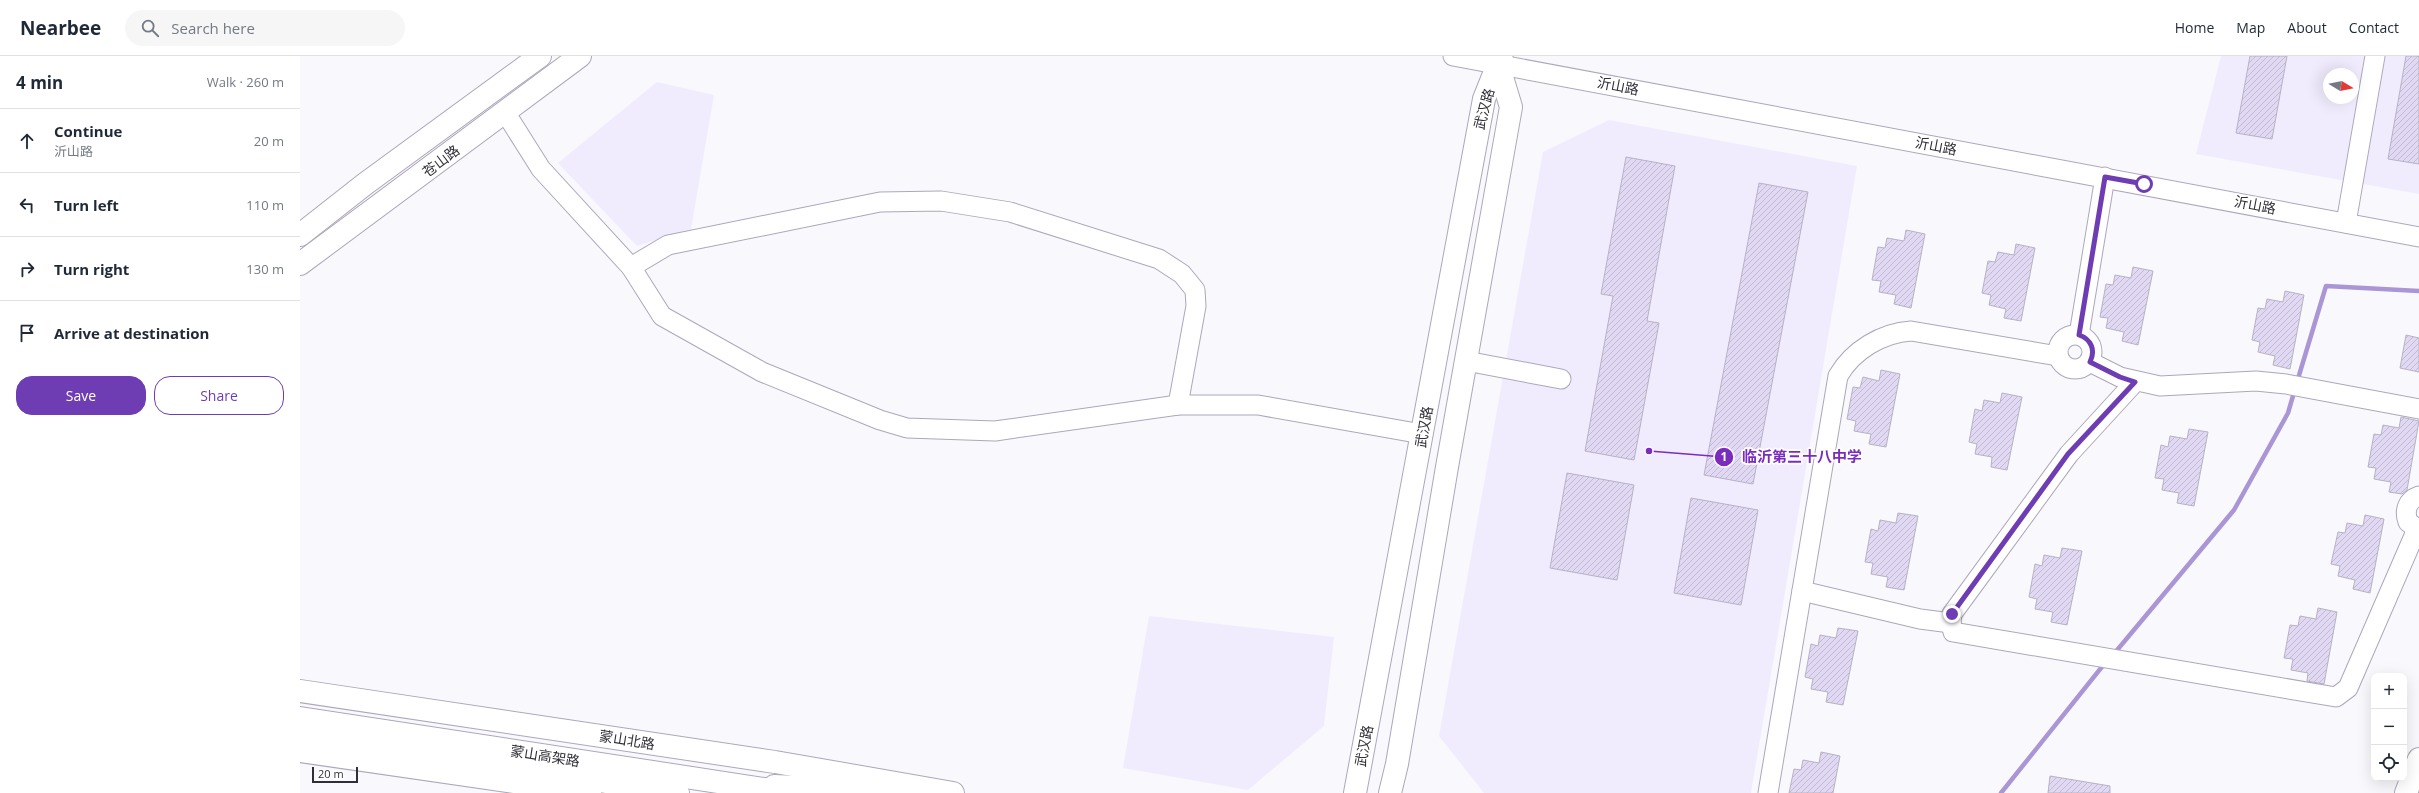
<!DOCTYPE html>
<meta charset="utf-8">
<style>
:root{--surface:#fff;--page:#f6f6f7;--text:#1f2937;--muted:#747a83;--line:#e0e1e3;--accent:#6e3db4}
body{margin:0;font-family:"Open Sans","Noto Sans SC",sans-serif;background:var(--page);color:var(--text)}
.controls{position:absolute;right:12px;bottom:12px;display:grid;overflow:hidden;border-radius:8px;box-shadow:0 4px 16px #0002}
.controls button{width:36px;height:36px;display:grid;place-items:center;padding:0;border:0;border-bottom:1px solid var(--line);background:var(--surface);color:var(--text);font:20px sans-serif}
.compass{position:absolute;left:2023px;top:12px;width:36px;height:36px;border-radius:50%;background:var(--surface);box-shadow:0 4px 16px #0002;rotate:100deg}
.scale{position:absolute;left:12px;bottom:10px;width:46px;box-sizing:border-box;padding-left:4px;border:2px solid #302e36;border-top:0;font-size:11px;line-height:14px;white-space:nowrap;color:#302e36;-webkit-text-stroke:3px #fff;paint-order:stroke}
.stop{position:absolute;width:12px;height:12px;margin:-9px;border:3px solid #6e3db4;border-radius:50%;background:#fff}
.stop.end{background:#6e3db4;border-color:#fff;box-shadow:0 1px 4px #0008}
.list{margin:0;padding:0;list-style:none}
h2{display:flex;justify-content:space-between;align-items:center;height:52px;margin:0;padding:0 16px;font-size:17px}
h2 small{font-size:13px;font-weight:400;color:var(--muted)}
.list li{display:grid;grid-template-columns:26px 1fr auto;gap:12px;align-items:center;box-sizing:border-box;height:64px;padding:0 16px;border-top:1px solid var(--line)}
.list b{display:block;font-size:15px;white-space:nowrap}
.list p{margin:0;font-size:13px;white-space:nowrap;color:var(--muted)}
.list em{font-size:13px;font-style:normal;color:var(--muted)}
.actions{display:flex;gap:8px;padding:12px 16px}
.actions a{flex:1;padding:9px 0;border:1px solid var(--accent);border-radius:16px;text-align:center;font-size:14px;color:var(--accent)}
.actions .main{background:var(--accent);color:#fff}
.icon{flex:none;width:22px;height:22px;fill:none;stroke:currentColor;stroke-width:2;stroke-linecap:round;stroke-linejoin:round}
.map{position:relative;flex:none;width:2119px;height:737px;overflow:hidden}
header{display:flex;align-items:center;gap:24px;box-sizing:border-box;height:56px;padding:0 20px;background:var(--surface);border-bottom:1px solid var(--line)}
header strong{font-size:19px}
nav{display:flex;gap:22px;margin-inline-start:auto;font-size:14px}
.search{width:280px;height:36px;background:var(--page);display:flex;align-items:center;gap:10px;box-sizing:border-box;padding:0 14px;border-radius:22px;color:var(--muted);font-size:15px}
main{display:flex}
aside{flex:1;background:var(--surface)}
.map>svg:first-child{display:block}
</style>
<header>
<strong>Nearbee</strong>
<div class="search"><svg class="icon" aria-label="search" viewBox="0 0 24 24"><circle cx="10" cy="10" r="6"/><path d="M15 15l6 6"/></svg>Search here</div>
<nav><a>Home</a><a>Map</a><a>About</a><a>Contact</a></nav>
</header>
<main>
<aside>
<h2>4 min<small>Walk · 260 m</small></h2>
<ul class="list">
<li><svg class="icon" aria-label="ahead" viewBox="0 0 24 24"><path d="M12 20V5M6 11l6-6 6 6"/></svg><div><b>Continue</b><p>沂山路</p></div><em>20 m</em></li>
<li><svg class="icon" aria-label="left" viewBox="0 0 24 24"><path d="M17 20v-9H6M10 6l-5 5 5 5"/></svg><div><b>Turn left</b></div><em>110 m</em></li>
<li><svg class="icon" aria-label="right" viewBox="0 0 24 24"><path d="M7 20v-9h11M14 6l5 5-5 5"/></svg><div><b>Turn right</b></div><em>130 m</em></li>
<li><svg class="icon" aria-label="arrive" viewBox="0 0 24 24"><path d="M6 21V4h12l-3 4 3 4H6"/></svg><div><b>Arrive at destination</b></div></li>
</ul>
<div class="actions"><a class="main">Save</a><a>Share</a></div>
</aside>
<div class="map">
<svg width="2119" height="737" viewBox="0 0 2119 737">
<defs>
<pattern id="building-hatch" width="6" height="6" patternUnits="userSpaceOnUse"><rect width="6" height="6" fill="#e1d9f4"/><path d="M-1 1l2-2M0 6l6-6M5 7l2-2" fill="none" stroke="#c1bbd2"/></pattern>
</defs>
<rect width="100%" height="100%" fill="#f9f8fc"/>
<!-- built -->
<g fill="#f1ecfd" fill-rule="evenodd">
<path d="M 1921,0 L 2119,0 L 2119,138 L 1896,98 ZM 2029,18 L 2053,18 L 2053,42 L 2029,42 Z"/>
<polygon points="357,26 414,39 391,173 337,190 258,107"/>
<polygon points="1309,64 1557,110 1451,737 1184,737 1139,680 1243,96"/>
<polygon points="849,560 1034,581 1024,670 948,734 823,712"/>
</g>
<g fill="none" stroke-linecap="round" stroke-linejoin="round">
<!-- stream -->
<g stroke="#aa96d5" stroke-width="4.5">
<polyline points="1997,326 2026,230 2119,235"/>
<polyline points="1813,599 1934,454 1988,357 1995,333"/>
<polyline points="1701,737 1805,607"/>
</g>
</g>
<!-- building -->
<g fill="url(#building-hatch)" stroke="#b7b1c5">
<polygon points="1950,0 1987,0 1972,83 1936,77"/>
<polygon points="2106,0 2119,0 2119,108 2088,103"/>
<polygon points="1326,101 1375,110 1347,265 1359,267 1334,404 1285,395 1313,240 1301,238"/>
<polygon points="1459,127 1508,136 1453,428 1404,419"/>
<polygon points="1606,174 1625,178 1611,252 1594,248 1596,239 1579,236 1581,225 1572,224 1578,191 1585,192 1587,182 1604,185"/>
<polygon points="1716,188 1735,192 1721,265 1704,262 1706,253 1689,249 1691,239 1682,237 1688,205 1695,206 1698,196 1714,199"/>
<polygon points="1833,211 1853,215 1838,289 1822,285 1824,276 1806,272 1808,262 1800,261 1806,228 1813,229 1815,219 1831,222"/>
<polygon points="1985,235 2004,239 1990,313 1973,309 1975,300 1958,296 1960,286 1952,284 1958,252 1965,253 1967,243 1983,246"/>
<polygon points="2106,279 2119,282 2119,316 2100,312"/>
<polygon points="1581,314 1600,318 1586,391 1569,388 1571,378 1554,375 1556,365 1547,363 1553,331 1560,332 1563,321 1579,325"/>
<polygon points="1702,337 1722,341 1707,414 1691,411 1692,401 1675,398 1677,388 1669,386 1675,353 1682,355 1684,344 1700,347"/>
<polygon points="2101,361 2119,365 2107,434 2102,438 2089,436 2091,426 2074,423 2076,412 2068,411 2074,378 2081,379 2083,369 2099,372"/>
<polygon points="1889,373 1908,376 1894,450 1877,447 1879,437 1862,434 1864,423 1855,422 1861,389 1868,391 1870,380 1887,383"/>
<polygon points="1267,417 1334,429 1317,524 1250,512"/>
<polygon points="1391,442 1458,454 1441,549 1374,537"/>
<polygon points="1598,457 1618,460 1604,534 1586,531 1588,521 1571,518 1573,507 1565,506 1571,473 1578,475 1580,464 1596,467"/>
<polygon points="2065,459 2084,463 2070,537 2053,533 2055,524 2038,520 2040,510 2031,508 2038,476 2045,477 2047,467 2063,470"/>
<polygon points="1762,492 1782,495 1767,569 1751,566 1753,556 1735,553 1737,543 1729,541 1735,508 1742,510 1744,499 1760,502"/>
<polygon points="2018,552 2037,556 2024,628 2007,625 2008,617 1991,614 1993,603 1984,602 1990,569 1998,570 2000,560 2016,563"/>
<polygon points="1538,572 1558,575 1543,649 1526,646 1528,636 1511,633 1513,623 1505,621 1511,588 1518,590 1520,579 1536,582"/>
<polygon points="1521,696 1540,700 1533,737 1489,737 1494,713 1501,714 1503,704 1519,707"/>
<polygon points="1750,720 1810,730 1810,737 1748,737"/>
</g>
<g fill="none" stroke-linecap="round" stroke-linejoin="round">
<!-- minor casing -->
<g stroke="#ada7bb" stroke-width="21">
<g id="minor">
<polyline points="1153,0 2119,181"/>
<polyline points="205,56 241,113 331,211 368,189 580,146 641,145 710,156 859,203 882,218 895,234 896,250 878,349"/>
<polyline points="2046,167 2075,0"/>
<polyline points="331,211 362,260 462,316 580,364 607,372 695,375 878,349 958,349 1122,378"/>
<circle cx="1775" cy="296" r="17"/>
<polyline points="1779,279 1805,121"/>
<polyline points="1166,305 1261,323"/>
<polyline points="1790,306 1820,321 1860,330 1956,325 1986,328 2119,353"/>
<polyline points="1835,326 1769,398 1652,558 1651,567 1653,576 2036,641 2048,632 2117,473"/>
<path d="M 2119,440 C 2107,444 2104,455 2108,466 L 2119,474"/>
<polyline points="1502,535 1620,563 1651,567"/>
<path d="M 1468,737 L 1538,320 C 1553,294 1582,277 1611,275 L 1758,300"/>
</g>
</g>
<!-- major casing -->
<g stroke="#ada7bb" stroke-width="24">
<g id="major">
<polyline points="0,179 65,128 240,0"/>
<polyline points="0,208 280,0"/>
<polyline points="0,635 475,706 653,737"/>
<polyline points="0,695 290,737"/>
<polyline points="1055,737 1184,43 1198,8 1198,0"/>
<polyline points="1090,737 1097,708 1147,411 1211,51 1198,8 1202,4"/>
<polyline points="2106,737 2119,703"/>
</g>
</g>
<!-- highway casing -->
<g stroke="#ada7bb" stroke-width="24">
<g id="highway">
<polyline points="0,662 490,737"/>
<polyline points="0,679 378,737"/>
<polyline points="474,730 628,737"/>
</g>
</g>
<!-- minor -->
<use href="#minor" stroke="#fff" stroke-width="19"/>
<!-- major -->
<use href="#major" stroke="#fff" stroke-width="22"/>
<!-- highway -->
<use href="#highway" stroke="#fff" stroke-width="22"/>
</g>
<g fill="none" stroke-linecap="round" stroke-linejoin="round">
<!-- route -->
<path stroke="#6e3db4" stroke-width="5" d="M 1652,558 L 1768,398 L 1835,326 L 1820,321 L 1790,306 C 1796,294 1791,283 1779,279 L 1805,121 L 1844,128"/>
</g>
<g text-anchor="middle" stroke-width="3.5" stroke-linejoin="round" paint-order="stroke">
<!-- street labels -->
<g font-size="14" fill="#302e36" stroke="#fff">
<text transform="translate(1318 30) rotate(11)" y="5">沂山路</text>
<text transform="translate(1184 53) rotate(-75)" y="5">武汉路</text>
<text transform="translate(1636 90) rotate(11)" y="5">沂山路</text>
<text transform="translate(141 105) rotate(-37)" y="5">苍山路</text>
<text transform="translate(1955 149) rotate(11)" y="5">沂山路</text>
<text transform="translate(1124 371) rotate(-80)" y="5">武汉路</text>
<text transform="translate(327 684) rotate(9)" y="5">蒙山北路</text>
<text transform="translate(1064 690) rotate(-79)" y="5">武汉路</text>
<text transform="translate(245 700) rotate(9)" y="5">蒙山高架路</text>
</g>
</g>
<!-- callouts -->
<path fill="none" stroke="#7b2cbf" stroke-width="1.5" d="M1349 395L1424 401"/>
<g fill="#7b2cbf" stroke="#fff" stroke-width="1.5">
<circle cx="1349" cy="395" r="4"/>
<circle cx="1424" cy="401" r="10"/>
</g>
<g font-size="12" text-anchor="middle" font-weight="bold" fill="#fff">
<text x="1424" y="405">1</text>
</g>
<g font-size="15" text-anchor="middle" font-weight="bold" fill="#7b2cbf" stroke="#fff" stroke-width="3.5" stroke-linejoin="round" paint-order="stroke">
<text x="1502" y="406">临沂第三十八中学</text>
</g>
</svg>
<div class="controls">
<button>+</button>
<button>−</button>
<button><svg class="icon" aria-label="locate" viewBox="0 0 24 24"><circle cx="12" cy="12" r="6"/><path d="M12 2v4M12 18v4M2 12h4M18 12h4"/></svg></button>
</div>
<svg class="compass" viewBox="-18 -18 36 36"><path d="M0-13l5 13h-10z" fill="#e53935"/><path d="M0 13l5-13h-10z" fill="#747a83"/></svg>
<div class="scale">20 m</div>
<div class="stop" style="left:1844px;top:128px"></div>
<div class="stop end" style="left:1652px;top:558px"></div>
</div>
</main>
